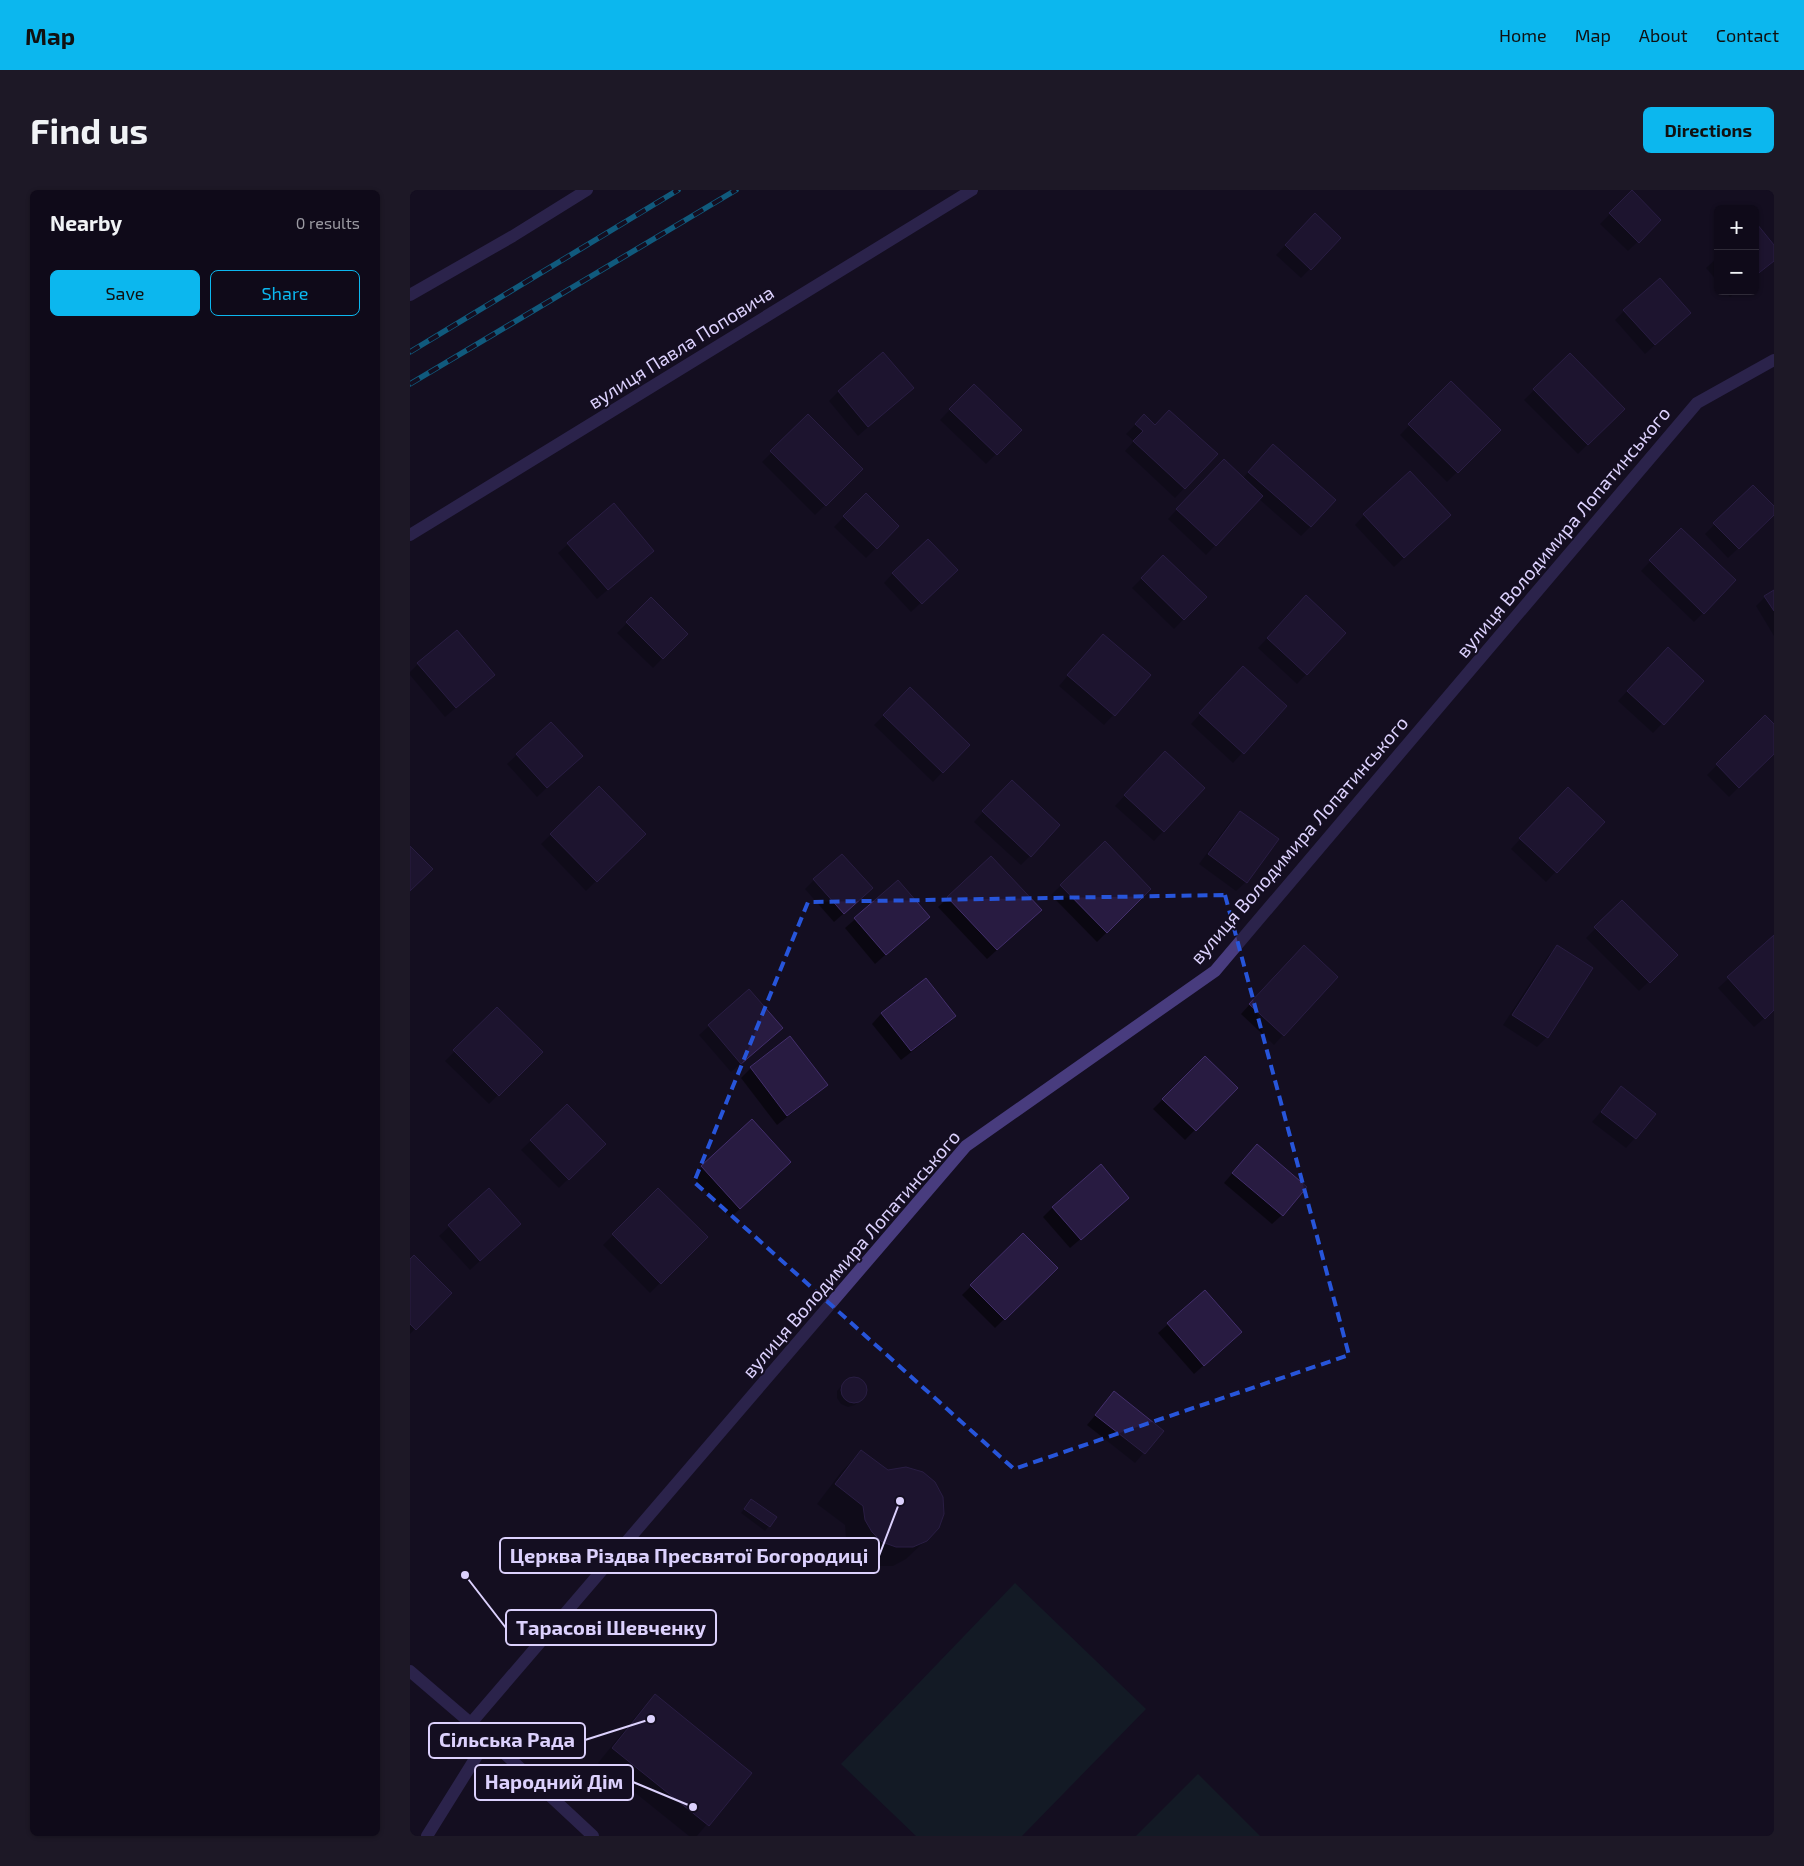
<!DOCTYPE html>
<meta charset="utf-8">
<style>
:root{--surface:#0f0a19;--page:#1d1826;--text:#f1f3f6;--muted:#9b9aa2;--line:#2f2b38;--accent:#0cb7ee}
body{margin:0;font-family:"Exo 2",sans-serif;background:var(--page);color:var(--text)}
.controls{position:absolute;right:15px;top:15px;display:grid;overflow:hidden;border-radius:8px;box-shadow:0 1px 4px #0004}
.controls button{width:45px;height:45px;display:grid;place-items:center;padding:0;border:0;border-bottom:1px solid var(--line);background:var(--surface);color:var(--text);font:25px sans-serif}
.list{margin:0;padding:0;list-style:none}
h2{display:flex;justify-content:space-between;align-items:center;height:65px;margin:0;padding:0 20px;font-size:21px}
h2 small{font-size:16px;font-weight:400;color:var(--muted)}
.actions{display:flex;gap:10px;padding:15px 20px}
.actions a{flex:1;padding:11px 0;border:1px solid var(--accent);border-radius:8px;text-align:center;font-size:18px;color:var(--accent)}
.actions .main{background:var(--accent);color:#111}
.map{position:relative;flex:none;width:1364px;height:1646px;overflow:hidden;border-radius:8px}
header{display:flex;align-items:center;gap:30px;box-sizing:border-box;height:70px;padding:0 25px;background:var(--accent);color:#111}
header strong{font-size:24px}
nav{display:flex;gap:28px;margin-inline-start:auto;font-size:18px}
.intro{display:flex;align-items:center;justify-content:space-between;box-sizing:border-box;height:120px;padding:0 30px}
h1{margin:0;font-size:35px}
.button{padding:12px 22px;border-radius:8px;background:var(--accent);color:#111;font-size:18px;font-weight:700}
main{display:flex;gap:30px;padding:0 30px}
aside{flex:1;background:var(--surface);border-radius:8px;box-shadow:0 1px 4px #0004}
.map>svg:first-child{display:block}
</style>
<header>
<strong>Map</strong>
<nav><a>Home</a><a>Map</a><a>About</a><a>Contact</a></nav>
</header>
<div class="intro"><h1>Find us</h1><a class="button">Directions</a></div>
<main>
<aside>
<h2>Nearby<small>0 results</small></h2>
<ul class="list">
</ul>
<div class="actions"><a class="main">Save</a><a>Share</a></div>
</aside>
<div class="map">
<svg width="1364" height="1646" viewBox="0 0 1364 1646">
<rect width="100%" height="100%" fill="#140e21"/>
<!-- green -->
<g fill="#12282b">
<polygon points="605,1393 736,1519 612,1646 506,1646 431,1574"/>
<polygon points="788,1584 850,1646 726,1646"/>
</g>
<!-- shadow -->
<g fill="#0007">
<polygon points="1222,2 1250,30 1218,61 1190,34"/>
<polygon points="905,25 930,48 891,88 866,65"/>
<polygon points="1345,37 1364,57 1364,71 1345,87"/>
<polygon points="1308,67 1308,92 1296,78"/>
<polygon points="1315,101 1327,101 1320,107"/>
<polygon points="1214,121 1270,132 1235,164 1205,130"/>
<polygon points="1160,165 1213,219 1168,264 1114,210"/>
<polygon points="1041,192 1089,240 1037,292 990,245"/>
<polygon points="564,195 610,240 576,274 530,230"/>
<polygon points="502,198 448,246 419,211 428,202"/>
<polygon points="398,226 452,279 405,325 352,272"/>
<polygon points="734,226 745,236 806,264 765,308 715,261 724,251 716,244"/>
<polygon points="863,255 901,336 891,346 849,309 796,365 758,329 804,280 833,288"/>
<polygon points="1343,296 1364,318 1364,324 1318,368 1295,344"/>
<polygon points="456,304 488,336 456,368 424,337"/>
<polygon points="203,315 233,370 187,409 148,363"/>
<polygon points="954,325 1030,334 984,377 945,335"/>
<polygon points="1271,339 1325,391 1284,432 1231,381"/>
<polygon points="753,367 795,407 764,439 722,398"/>
<polygon points="483,383 536,389 501,422 474,393"/>
<polygon points="1364,401 1364,446 1346,416 1355,407"/>
<polygon points="241,409 276,444 243,478 207,443"/>
<polygon points="886,417 935,443 887,494 848,458"/>
<polygon points="684,455 739,486 694,535 649,496"/>
<polygon points="1248,468 1293,491 1243,543 1208,511"/>
<polygon points="8,474 74,494 35,527 0,485 0,482"/>
<polygon points="824,487 875,516 823,573 781,534"/>
<polygon points="500,499 558,555 523,592 464,535"/>
<polygon points="1355,527 1364,536 1364,562 1319,607 1297,585"/>
<polygon points="141,534 161,575 127,607 97,574"/>
<polygon points="745,573 793,598 744,651 705,616"/>
<polygon points="189,598 234,644 176,701 131,654"/>
<polygon points="592,601 620,666 611,675 564,632"/>
<polygon points="1148,608 1193,632 1136,692 1101,659"/>
<polygon points="830,622 836,692 826,701 789,674 820,632"/>
<polygon points="695,653 740,699 687,752 641,705"/>
<polygon points="404,690 451,708 424,732 395,699"/>
<polygon points="488,692 518,727 465,774 435,738"/>
<polygon points="538,708 620,730 577,769 528,717"/>
<polygon points="1212,712 1266,765 1229,801 1176,748"/>
<polygon points="1364,747 1364,820 1344,837 1308,798"/>
<polygon points="1147,757 1137,847 1127,857 1093,835 1138,766"/>
<polygon points="884,766 873,845 864,855 831,824"/>
<polygon points="516,790 544,826 535,836 491,870 462,834 471,824"/>
<polygon points="87,819 131,862 79,914 35,871"/>
<polygon points="299,836 361,847 321,882 289,845"/>
<polygon points="380,848 416,894 406,904 367,935 331,888 341,878"/>
<polygon points="795,867 826,898 775,950 743,919"/>
<polygon points="1211,898 1225,948 1216,958 1182,932"/>
<polygon points="157,916 194,954 149,998 111,960"/>
<polygon points="342,931 370,982 320,1028 282,986"/>
<polygon points="838,965 872,1025 862,1034 814,993"/>
<polygon points="79,1000 110,1034 60,1080 29,1046"/>
<polygon points="248,1000 296,1047 240,1103 193,1055"/>
<polygon points="643,1017 708,1017 660,1058 633,1027"/>
<polygon points="613,1045 646,1078 585,1138 552,1105"/>
<polygon points="0,1071 40,1103 0,1144"/>
<polygon points="795,1102 831,1142 784,1184 748,1143"/>
<polygon points="444,1188 451,1191 455,1197 455,1204 445,1215 438,1217 431,1214 427,1208 427,1201 437,1190"/>
<polygon points="704,1203 752,1241 725,1273 677,1235"/>
<polygon points="451,1262 478,1281 516,1350 496,1369 483,1376 466,1376 452,1370 443,1361 436,1349 435,1335 407,1314 432,1281"/>
<polygon points="341,1310 365,1328 355,1341 331,1323"/>
<polygon points="246,1506 340,1583 287,1646 279,1646 188,1573 231,1520"/>
</g>
<!-- building -->
<g fill="#281b41" stroke="#432f6c">
<polygon points="1222,0 1251,30 1229,53 1199,23"/>
<polygon points="905,23 931,48 901,80 875,55"/>
<polygon points="1347,34 1364,55 1364,71 1345,86 1345,35"/>
<polygon points="1250,88 1281,123 1245,155 1213,120"/>
<polygon points="473,162 504,198 458,237 428,201"/>
<polygon points="1160,163 1215,219 1178,255 1123,199"/>
<polygon points="1041,191 1091,240 1048,283 998,234"/>
<polygon points="564,194 612,240 587,265 539,219"/>
<polygon points="759,220 808,264 775,299 723,251 733,241 725,234 734,224 745,235"/>
<polygon points="398,224 453,279 416,316 360,261"/>
<polygon points="863,254 926,310 901,337 838,282"/>
<polygon points="814,269 853,306 806,356 766,319"/>
<polygon points="1000,281 1041,325 994,368 953,324"/>
<polygon points="1343,295 1364,316 1364,325 1329,359 1303,333"/>
<polygon points="456,303 489,336 467,359 433,326"/>
<polygon points="204,313 244,361 198,400 157,353"/>
<polygon points="1271,338 1326,390 1294,424 1239,370"/>
<polygon points="518,349 548,380 512,414 482,383"/>
<polygon points="753,365 797,407 774,430 731,388"/>
<polygon points="1364,400 1364,421 1354,406"/>
<polygon points="896,405 936,443 897,485 857,448"/>
<polygon points="241,407 278,444 253,469 216,432"/>
<polygon points="47,440 85,485 46,518 7,473"/>
<polygon points="693,444 741,485 705,526 657,485"/>
<polygon points="1258,457 1294,491 1254,535 1217,501"/>
<polygon points="833,476 877,516 834,564 789,523"/>
<polygon points="500,497 560,555 533,583 473,525"/>
<polygon points="1355,525 1364,534 1364,564 1329,598 1306,574"/>
<polygon points="141,532 173,566 137,598 106,564"/>
<polygon points="755,561 795,598 754,642 714,605"/>
<polygon points="602,590 650,635 621,667 572,621"/>
<polygon points="189,596 236,644 187,692 140,644"/>
<polygon points="1158,597 1195,632 1147,683 1109,648"/>
<polygon points="830,621 869,649 837,693 798,664"/>
<polygon points="695,651 741,699 697,743 650,695"/>
<polygon points="0,656 23,679 0,701"/>
<polygon points="432,664 463,698 434,724 403,689"/>
<polygon points="581,666 632,720 587,760 537,707"/>
<polygon points="488,690 520,727 476,765 444,728"/>
<polygon points="1212,710 1268,765 1240,793 1184,737"/>
<polygon points="1364,745 1364,820 1355,829 1317,787"/>
<polygon points="894,755 928,787 874,846 839,814"/>
<polygon points="1147,755 1183,778 1138,848 1102,825"/>
<polygon points="516,788 546,826 501,861 471,823"/>
<polygon points="339,799 373,838 331,874 298,835"/>
<polygon points="87,817 133,862 89,906 43,860"/>
<polygon points="380,846 418,895 377,926 340,877"/>
<polygon points="795,866 828,898 786,941 752,909"/>
<polygon points="1211,896 1246,924 1226,949 1191,922"/>
<polygon points="157,914 196,954 159,990 120,950"/>
<polygon points="342,929 381,972 330,1019 291,976"/>
<polygon points="847,954 897,997 873,1026 822,983"/>
<polygon points="691,974 719,1008 671,1050 642,1017"/>
<polygon points="79,998 111,1034 70,1071 38,1035"/>
<polygon points="248,998 298,1047 251,1094 202,1044"/>
<polygon points="613,1043 648,1078 595,1130 560,1095"/>
<polygon points="4,1065 42,1103 6,1140 0,1134 0,1069"/>
<polygon points="795,1100 832,1142 794,1176 757,1133"/>
<circle cx="444" cy="1200" r="13"/>
<polygon points="704,1201 754,1241 735,1264 685,1225"/>
<polygon points="451,1260 478,1280 496,1277 513,1282 525,1292 533,1307 534,1324 529,1338 517,1351 503,1357 486,1357 472,1352 462,1342 455,1330 453,1316 425,1294"/>
<polygon points="341,1309 367,1327 360,1337 334,1319"/>
<polygon points="245,1504 342,1583 299,1636 202,1558"/>
</g>
<g fill="none" stroke-linecap="round" stroke-linejoin="round">
<!-- minor -->
<g stroke="#483c7e" stroke-width="12">
<polyline points="0,105 103,46 177,0"/>
<polyline points="0,345 562,0"/>
<polyline points="0,1481 78,1548 183,1646"/>
<polyline points="61,1533 556,956 805,781 1287,213 1364,170"/>
<polyline points="17,1646 78,1548"/>
</g>
<!-- rail casing -->
<g stroke="#0cb7ee" stroke-width="5.5">
<g id="rail">
<polyline points="0,162 268,0"/>
<polyline points="0,194 326,0"/>
</g>
</g>
<!-- rail -->
<use href="#rail" stroke="#140e21" stroke-width="4" stroke-dasharray="11" stroke-linecap="butt"/>
</g>
<!-- marked area -->
<path d="M0 0H1364V1646H0ZM 815,705 L 939,1165 L 604,1279 L 284,992 L 398,712 Z" fill="#140e21" fill-opacity=".55" fill-rule="evenodd"/>
<path fill="none" stroke="#2755da" stroke-width="4" stroke-dasharray="10 6" stroke-linejoin="round" d="M 815,705 L 939,1165 L 604,1279 L 284,992 L 398,712 Z"/>
<g text-anchor="middle" stroke-width="4" stroke-linejoin="round" paint-order="stroke">
<!-- street labels -->
<g font-size="19" fill="#dcd1fd" stroke="#140e21">
<text transform="translate(271 157) rotate(-32)" y="7">вулиця Павла Поповича</text>
<text transform="translate(1153 342) rotate(-50)" y="7">вулиця Володимира Лопатинського</text>
<text transform="translate(889 650) rotate(-49)" y="7">вулиця Володимира Лопатинського</text>
<text transform="translate(441 1064) rotate(-49)" y="7">вулиця Володимира Лопатинського</text>
</g>
</g>
<!-- callouts -->
<path fill="none" stroke="#dcd1fd" stroke-width="2" d="M490 1311L469 1366M55 1385L96 1438M241 1529L175 1550M283 1617L223 1592"/>
<g fill="#dcd1fd" stroke="#140e21" stroke-width="2">
<circle cx="490" cy="1311" r="5"/>
<circle cx="55" cy="1385" r="5"/>
<circle cx="241" cy="1529" r="5"/>
<circle cx="283" cy="1617" r="5"/>
</g>
<g fill="#140e21" stroke="#dcd1fd" stroke-width="2">
<rect x="90" y="1348" width="379" height="35" rx="5"/>
<rect x="96" y="1420" width="210" height="35" rx="5"/>
<rect x="19" y="1533" width="156" height="35" rx="5"/>
<rect x="65" y="1575" width="158" height="35" rx="5"/>
</g>
<g font-size="20" text-anchor="middle" font-weight="bold" fill="#dcd1fd">
<text x="279" y="1373">Церква Різдва Пресвятої Богородиці</text>
<text x="201" y="1445">Тарасові Шевченку</text>
<text x="97" y="1557">Сільська Рада</text>
<text x="144" y="1599">Народний Дім</text>
</g>
</svg>
<div class="controls">
<button>+</button>
<button>−</button>
</div>
</div>
</main>
